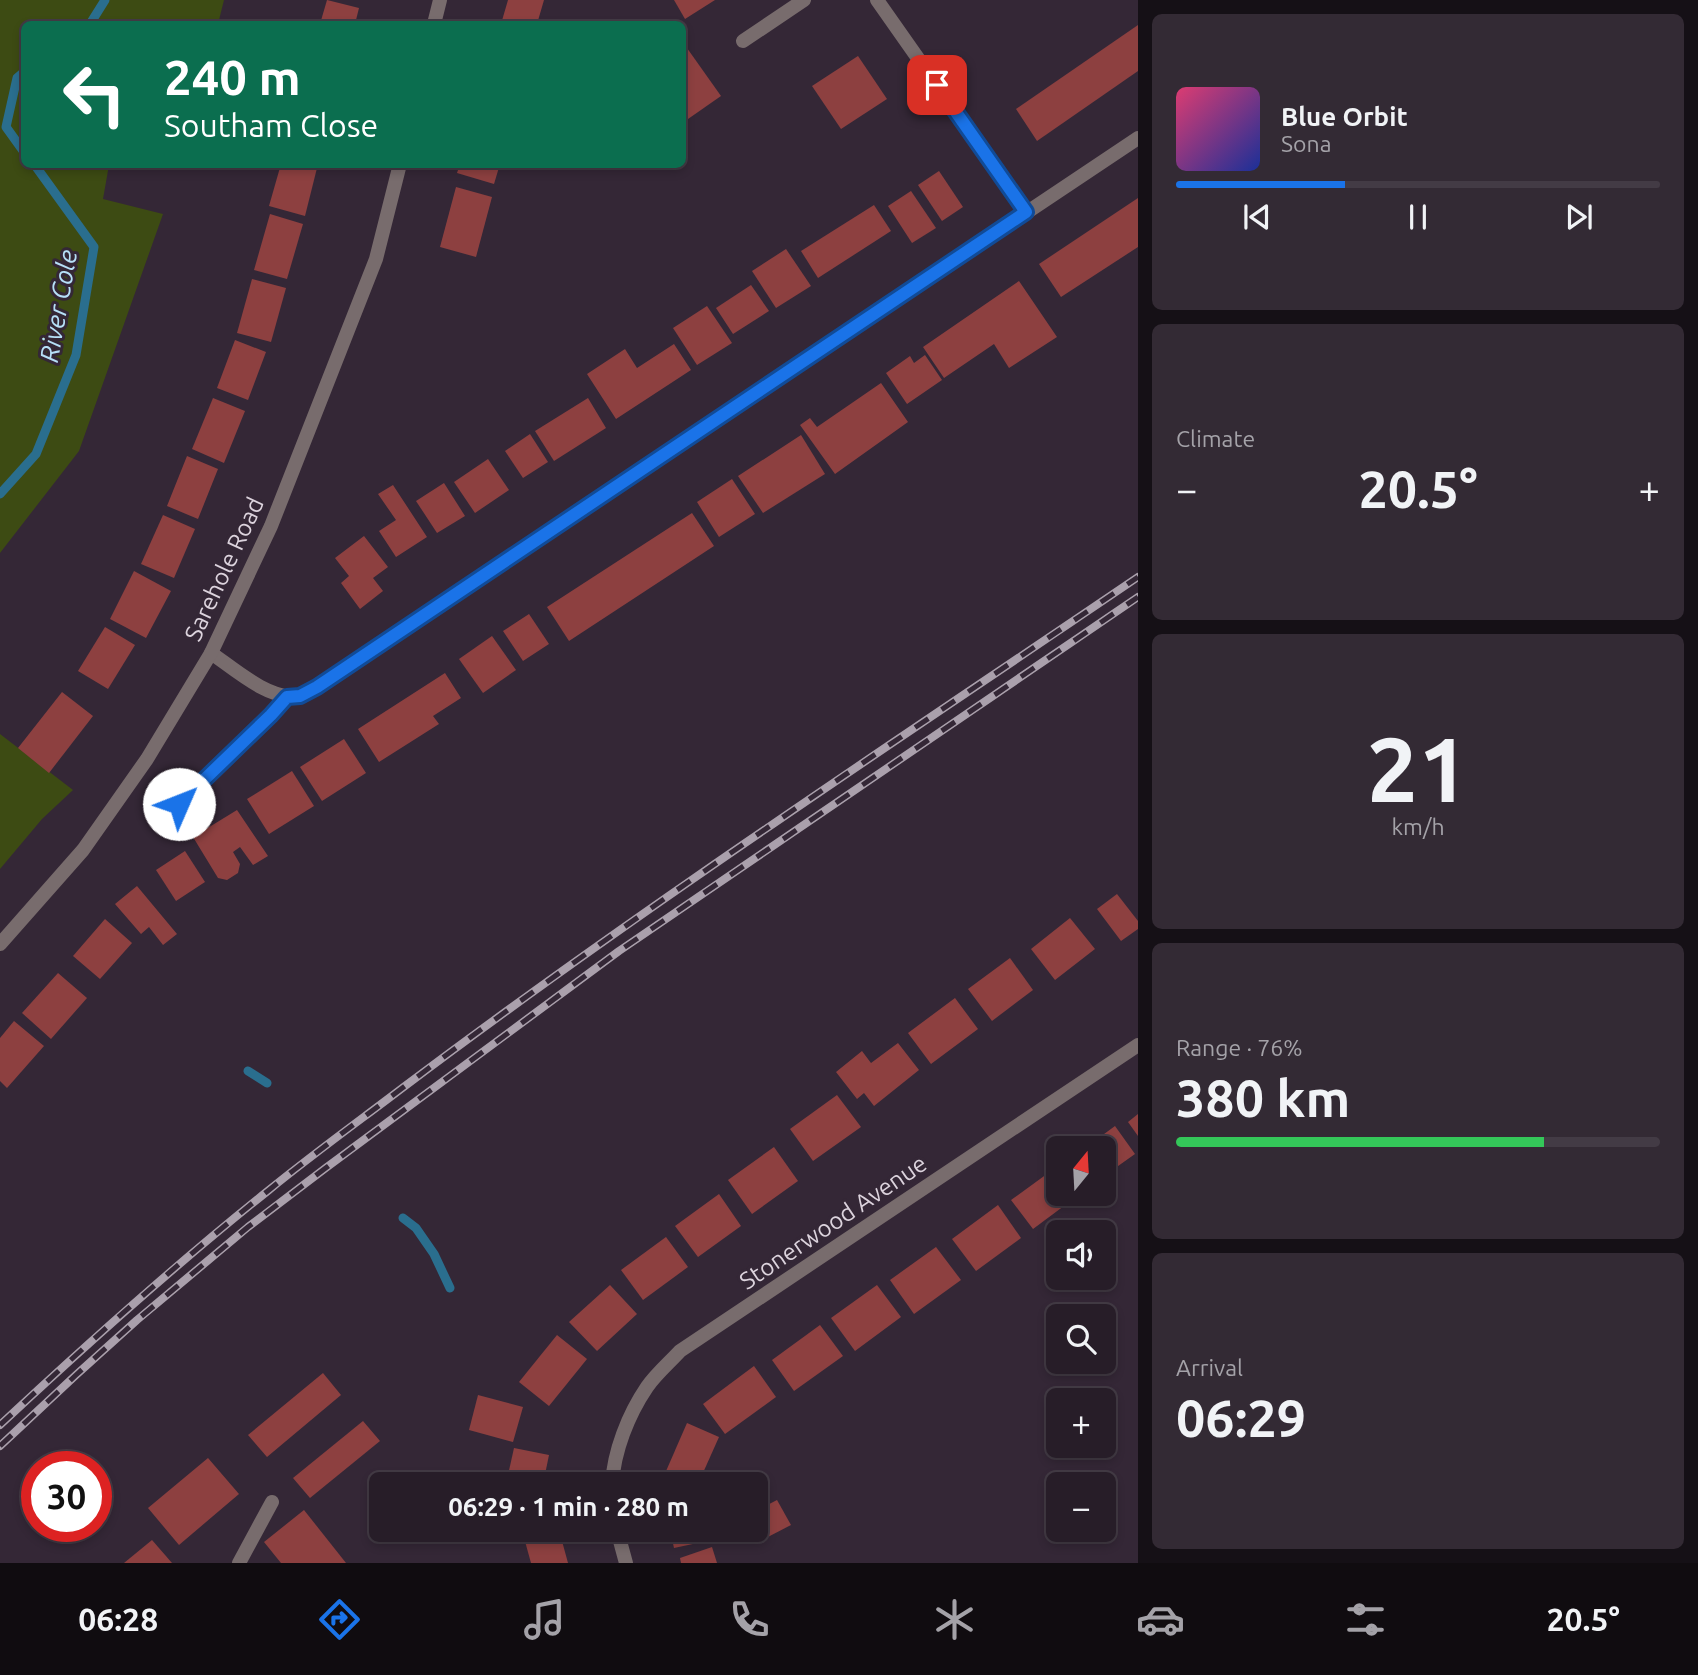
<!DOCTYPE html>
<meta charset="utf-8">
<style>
:root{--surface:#271d28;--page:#332a34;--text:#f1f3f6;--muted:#a4a2a8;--line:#433b45;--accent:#1a73e8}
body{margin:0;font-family:Ubuntu,sans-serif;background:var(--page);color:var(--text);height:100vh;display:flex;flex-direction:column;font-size:26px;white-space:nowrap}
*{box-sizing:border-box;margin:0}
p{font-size:23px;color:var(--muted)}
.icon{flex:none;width:38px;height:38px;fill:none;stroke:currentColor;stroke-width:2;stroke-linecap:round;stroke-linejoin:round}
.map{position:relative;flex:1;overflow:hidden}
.drawer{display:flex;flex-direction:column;gap:14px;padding:14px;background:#151016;width:560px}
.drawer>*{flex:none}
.hud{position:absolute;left:21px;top:21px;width:665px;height:147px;border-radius:10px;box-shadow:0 4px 10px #0003,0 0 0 2px var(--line);background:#0b6e4f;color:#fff;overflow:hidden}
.needle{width:46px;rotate:18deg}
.tools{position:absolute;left:1046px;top:1136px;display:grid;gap:14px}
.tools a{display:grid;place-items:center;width:70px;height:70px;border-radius:10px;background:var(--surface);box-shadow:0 4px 10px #0003,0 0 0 2px var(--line);font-size:35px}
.speed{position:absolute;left:21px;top:1451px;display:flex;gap:14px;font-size:35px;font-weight:700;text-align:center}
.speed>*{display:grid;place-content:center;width:91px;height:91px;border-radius:50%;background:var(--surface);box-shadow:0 4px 10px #0003,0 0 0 2px var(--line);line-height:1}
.speed .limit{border:10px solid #d22;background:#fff;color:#111}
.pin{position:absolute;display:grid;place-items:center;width:60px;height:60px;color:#fff;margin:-30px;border-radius:14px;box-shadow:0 4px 10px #0006}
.me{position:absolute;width:77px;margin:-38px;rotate:46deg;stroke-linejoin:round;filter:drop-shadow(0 0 5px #0008)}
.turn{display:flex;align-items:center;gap:24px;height:147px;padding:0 28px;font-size:32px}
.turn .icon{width:91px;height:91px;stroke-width:2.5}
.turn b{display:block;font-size:49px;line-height:60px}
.big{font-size:52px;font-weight:600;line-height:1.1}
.drawer .card{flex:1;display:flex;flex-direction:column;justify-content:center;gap:10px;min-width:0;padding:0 24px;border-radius:10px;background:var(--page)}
.drawer .dial{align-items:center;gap:0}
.dial b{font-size:91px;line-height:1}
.song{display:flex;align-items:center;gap:21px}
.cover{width:84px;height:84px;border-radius:10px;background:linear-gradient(135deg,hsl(340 70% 55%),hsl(230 70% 35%))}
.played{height:7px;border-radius:4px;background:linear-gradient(90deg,var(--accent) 35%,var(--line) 35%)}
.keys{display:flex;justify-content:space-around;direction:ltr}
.heat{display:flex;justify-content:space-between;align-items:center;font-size:38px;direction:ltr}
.charge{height:10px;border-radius:5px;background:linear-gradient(90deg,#34c759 76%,var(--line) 0)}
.trip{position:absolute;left:369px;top:1472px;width:399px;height:70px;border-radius:10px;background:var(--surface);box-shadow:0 4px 10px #0003,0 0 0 2px var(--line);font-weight:600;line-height:70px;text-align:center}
.tab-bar{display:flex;height:112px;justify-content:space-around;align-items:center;background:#100c10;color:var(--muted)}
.tab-bar .icon{width:49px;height:49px}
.tab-bar .active{color:var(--accent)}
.tab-bar b{font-size:32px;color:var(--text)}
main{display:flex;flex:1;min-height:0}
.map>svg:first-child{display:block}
</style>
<main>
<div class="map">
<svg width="1138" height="1563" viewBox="0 0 1138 1563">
<rect width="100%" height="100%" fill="#342736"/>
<g fill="#3d4b13">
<path d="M0 0H224L218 24H24V164L109 165 103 199 163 214 79 451 0 553Z"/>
<path d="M0 734 73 790 42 819 0 869Z"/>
</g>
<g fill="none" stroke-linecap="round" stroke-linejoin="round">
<g stroke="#2a6e8e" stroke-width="9">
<path d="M90 24 105 0"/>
<path d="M24 72 17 78 6 127 24 152"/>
<path d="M0 494 36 454 76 355 94 247 34 164"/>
<path d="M248 1071 267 1083"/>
<path d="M403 1218 416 1228 434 1254 450 1288"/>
</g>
</g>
<g fill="#8d4040">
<path d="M327 0 359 8 355 24H320Z"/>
<path d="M508 0H544L537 24H501Z"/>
<path d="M674 0H715L685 19Z"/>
<path d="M1138 25V71L1037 141 1016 109Z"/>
<path d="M682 41 721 96 688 119 682 112Z"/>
<path d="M858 56 887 99 841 129 812 86Z"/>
<path d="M281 164H318L305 216 269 206Z"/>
<path d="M460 164H500L494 184 457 173Z"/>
<path d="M939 171 963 207 942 221 918 185Z"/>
<path d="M456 187 492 197 476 257 440 247Z"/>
<path d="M911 191 936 228 912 243 888 206Z"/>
<path d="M1138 198V247L1061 297 1039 264Z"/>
<path d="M874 205 891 231 818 278 801 251Z"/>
<path d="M270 214 303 224 287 279 254 270Z"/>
<path d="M786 249 811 286 776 308 752 271Z"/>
<path d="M252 279 286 288 271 342 237 333Z"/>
<path d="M1019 281 1057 337 1009 368 994 344 944 378 923 347Z"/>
<path d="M751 285 769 311 733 334 716 308Z"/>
<path d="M707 306 732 343 697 365 673 328Z"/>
<path d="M235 340 266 352 248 400 217 388Z"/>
<path d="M674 344 691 370 616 419 587 374 625 349 637 368Z"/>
<path d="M925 355 942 380 907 404 886 373 910 356 914 363Z"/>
<path d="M881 383 908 422 835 474 800 425 810 418 817 427Z"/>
<path d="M213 398 245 411 224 463 192 449Z"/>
<path d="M588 398 606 428 554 461 535 431Z"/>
<path d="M530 434 548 462 523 478 505 451Z"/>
<path d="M801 435 825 474 763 513 738 476Z"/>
<path d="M187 456 218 469 198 519 167 506Z"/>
<path d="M488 459 509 490 475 513 454 482Z"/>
<path d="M732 479 755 514 719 537 697 502Z"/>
<path d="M444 483 465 516 437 533 416 501Z"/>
<path d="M393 485 427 537 396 557 379 531 396 520 378 494Z"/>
<path d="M692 513 714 546 569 641 547 607Z"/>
<path d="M163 515 195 529 174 578 141 564Z"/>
<path d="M364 536 388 567 373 578 383 591 360 609 341 583 349 576 335 558Z"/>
<path d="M134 571 171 591 146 638 110 619Z"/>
<path d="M529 614 549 644 523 661 503 631Z"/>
<path d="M105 627 135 645 108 689 78 671Z"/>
<path d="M492 636 516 670 483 693 459 659Z"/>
<path d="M445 673 461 698 433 716 439 724 379 762 358 729Z"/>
<path d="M62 692 93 716 49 773 18 748Z"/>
<path d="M344 739 366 773 322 801 300 767Z"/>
<path d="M292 771 314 806 269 834 247 799Z"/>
<path d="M237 810 268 856 253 865 240 847 233 852 240 864 238 873 227 880 218 878 193 837Z"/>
<path d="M185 851 205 882 176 901 156 870Z"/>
<path d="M137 886 177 934 163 945 149 927 141 934 115 904Z"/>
<path d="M1117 894 1138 921V929L1121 941 1097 909Z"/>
<path d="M1070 918 1095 949 1055 980 1031 949Z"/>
<path d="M105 919 132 943 100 979 73 956Z"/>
<path d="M1010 958 1033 990 992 1021 968 989Z"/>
<path d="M58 973 87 998 51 1039 22 1013Z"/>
<path d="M955 998 978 1029 931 1064 908 1033Z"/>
<path d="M14 1021 44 1046 7 1088 0 1081V1038Z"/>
<path d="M898 1043 919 1070 874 1106 864 1093 857 1099 836 1072 862 1051 871 1063Z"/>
<path d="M837 1095 861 1127 813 1161 790 1129Z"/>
<path d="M1138 1114V1136L1128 1122Z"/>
<path d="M1115 1126 1135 1154 1104 1176V1148H1085Z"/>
<path d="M774 1147 798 1181 752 1214 728 1180Z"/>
<path d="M1051 1171 1059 1182V1194H1067L1072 1200 1033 1229 1011 1200Z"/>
<path d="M719 1194 741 1226 698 1257 675 1226Z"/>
<path d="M998 1205 1021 1238 976 1271 952 1239Z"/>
<path d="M666 1237 688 1267 643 1300 621 1270Z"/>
<path d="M936 1247 961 1280 914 1314 890 1280Z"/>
<path d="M610 1285 637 1314 597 1351 569 1322Z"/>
<path d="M877 1285 901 1317 855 1351 831 1318Z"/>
<path d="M820 1325 843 1356 794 1391 772 1360Z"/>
<path d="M557 1335 587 1359 549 1406 519 1382Z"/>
<path d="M754 1366 776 1397 725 1434 703 1404Z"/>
<path d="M323 1373 341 1395 267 1457 248 1435Z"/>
<path d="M478 1395 523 1407 513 1442 469 1430Z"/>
<path d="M363 1421 380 1441 310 1498 293 1478Z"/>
<path d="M687 1423 719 1437 698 1484H676L663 1478Z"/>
<path d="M514 1448 549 1455 543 1484H506Z"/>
<path d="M208 1458 239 1494 179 1545 148 1508Z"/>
<path d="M777 1500 791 1525 764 1539 756 1525V1511Z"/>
<path d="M304 1510 346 1563H281L264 1542Z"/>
<path d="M540 1530H559L568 1563H531L523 1534Z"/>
<path d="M670 1530H705L707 1541 674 1548Z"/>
<path d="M152 1540 172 1563H124Z"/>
<path d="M712 1547 717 1563H681L680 1558Z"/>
</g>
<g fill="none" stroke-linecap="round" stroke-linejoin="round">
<path stroke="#786c6d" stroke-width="14" d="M239 1563 272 1502"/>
<g stroke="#786c6d" stroke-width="14">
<path d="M877 0 1026 212"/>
<path d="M434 24 440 0"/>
<path d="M743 41 804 0"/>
<path d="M211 653C233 668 269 700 296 696 304 695 310 690 317 687L1138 138"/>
<path d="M179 804 271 715 287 697"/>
<path d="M0 944 83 850 147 759 211 653 271 526 376 259 400 164"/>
<path d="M612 1484C614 1451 628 1415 647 1387 656 1374 669 1363 680 1351L1138 1045"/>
<path d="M617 1530 626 1563"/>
</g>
<defs>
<g id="rail">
<path d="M0 1425C87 1344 176 1264 269 1190 313 1154 359 1121 405 1086 643 907 892 744 1138 577"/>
<path d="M0 1446 76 1375 137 1320 248 1227 327 1167 619 951 1138 597"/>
</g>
</defs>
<use href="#rail" stroke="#aaa0ac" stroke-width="8"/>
<use href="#rail" stroke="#342736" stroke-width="5" stroke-dasharray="16" stroke-linecap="butt"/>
</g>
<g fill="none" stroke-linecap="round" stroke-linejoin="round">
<defs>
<path id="route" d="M179 804 271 715 287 697 300 696 317 687 1026 212 937 85"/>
</defs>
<use href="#route" stroke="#114b97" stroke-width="18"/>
<use href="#route" stroke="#1a73e8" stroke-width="12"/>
</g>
<g text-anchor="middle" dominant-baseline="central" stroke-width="6" stroke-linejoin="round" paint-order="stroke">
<g font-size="24" fill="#dcd3dd" stroke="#342736">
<text transform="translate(224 569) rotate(-65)">Sarehole Road</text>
<text transform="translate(833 1222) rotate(-34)">Stonerwood Avenue</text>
</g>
<g font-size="26" font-style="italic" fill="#b6e0f7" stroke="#342736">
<text transform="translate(58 306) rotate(-80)">River Cole</text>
</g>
</g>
</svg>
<div class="tools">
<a><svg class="needle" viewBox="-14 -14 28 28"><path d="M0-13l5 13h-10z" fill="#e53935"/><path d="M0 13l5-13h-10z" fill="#a4a2a8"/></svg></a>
<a><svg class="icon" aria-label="sound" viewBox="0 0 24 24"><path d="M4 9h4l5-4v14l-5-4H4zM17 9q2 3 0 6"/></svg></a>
<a><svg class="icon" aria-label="search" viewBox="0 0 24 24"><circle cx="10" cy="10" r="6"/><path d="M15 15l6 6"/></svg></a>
<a>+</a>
<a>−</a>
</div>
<div class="speed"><div class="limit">30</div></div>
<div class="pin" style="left:937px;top:85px;background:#d93025"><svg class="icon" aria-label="arrive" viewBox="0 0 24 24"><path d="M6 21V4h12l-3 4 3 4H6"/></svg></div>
<svg class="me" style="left:179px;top:804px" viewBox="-20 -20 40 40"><circle r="19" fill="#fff"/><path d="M0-13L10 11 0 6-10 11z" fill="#1a73e8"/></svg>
<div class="trip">06:29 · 1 min · 280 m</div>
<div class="hud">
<div class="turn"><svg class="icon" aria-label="left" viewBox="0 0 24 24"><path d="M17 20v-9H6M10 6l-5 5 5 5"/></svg><div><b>240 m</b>Southam Close</div></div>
</div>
</div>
<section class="drawer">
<div class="card">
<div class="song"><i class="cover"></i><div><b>Blue Orbit</b><p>Sona</p></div></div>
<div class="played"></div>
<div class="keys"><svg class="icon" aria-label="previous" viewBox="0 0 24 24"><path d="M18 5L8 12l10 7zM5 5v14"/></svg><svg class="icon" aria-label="pause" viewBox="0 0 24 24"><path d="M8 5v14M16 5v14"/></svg><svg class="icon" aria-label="next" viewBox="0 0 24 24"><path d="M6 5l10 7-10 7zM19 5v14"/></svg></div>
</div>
<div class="card"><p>Climate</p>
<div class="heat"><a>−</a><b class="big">20.5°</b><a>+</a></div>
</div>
<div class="card dial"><b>21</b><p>km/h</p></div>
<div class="card"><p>Range · 76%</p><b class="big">380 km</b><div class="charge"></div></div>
<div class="card"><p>Arrival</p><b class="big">06:29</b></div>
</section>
</main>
<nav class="tab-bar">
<b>06:28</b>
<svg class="icon active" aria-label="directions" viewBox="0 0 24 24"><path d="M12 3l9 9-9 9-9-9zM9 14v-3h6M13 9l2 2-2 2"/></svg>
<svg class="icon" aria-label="music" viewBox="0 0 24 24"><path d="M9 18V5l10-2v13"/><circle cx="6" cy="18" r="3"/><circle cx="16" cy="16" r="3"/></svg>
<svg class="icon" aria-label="phone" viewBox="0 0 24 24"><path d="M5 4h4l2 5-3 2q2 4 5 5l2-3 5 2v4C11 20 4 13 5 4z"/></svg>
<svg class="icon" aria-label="climate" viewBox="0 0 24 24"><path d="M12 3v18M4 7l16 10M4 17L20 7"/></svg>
<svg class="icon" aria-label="car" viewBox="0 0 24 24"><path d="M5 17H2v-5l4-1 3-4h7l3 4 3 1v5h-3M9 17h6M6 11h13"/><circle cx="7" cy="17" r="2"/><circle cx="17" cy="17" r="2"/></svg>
<svg class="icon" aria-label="filters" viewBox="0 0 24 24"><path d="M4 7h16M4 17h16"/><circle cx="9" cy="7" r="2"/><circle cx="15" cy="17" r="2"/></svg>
<b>20.5°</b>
</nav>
